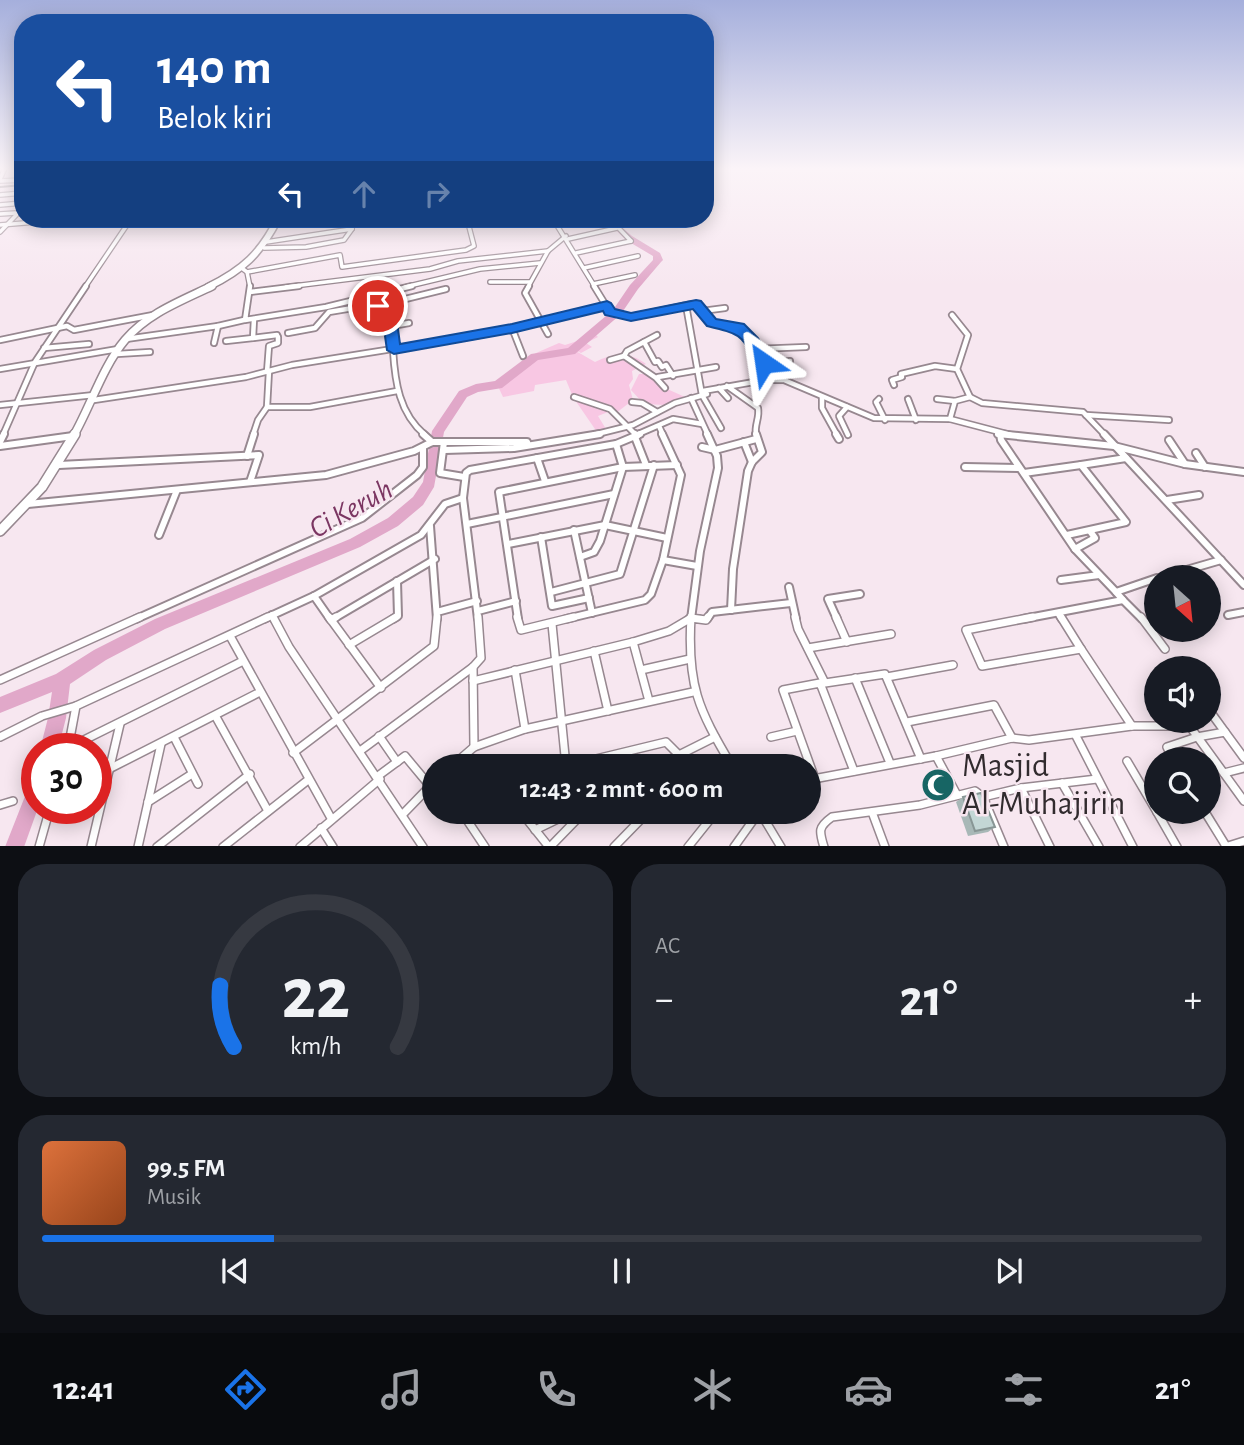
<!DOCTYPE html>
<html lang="id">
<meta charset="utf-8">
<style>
:root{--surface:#171b24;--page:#242831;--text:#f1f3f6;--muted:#9ea1a6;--line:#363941;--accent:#1a73e8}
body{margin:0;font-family:"Alegreya Sans",sans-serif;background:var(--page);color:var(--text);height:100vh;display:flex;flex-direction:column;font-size:26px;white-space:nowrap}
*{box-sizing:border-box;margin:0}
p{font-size:23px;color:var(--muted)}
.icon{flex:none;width:38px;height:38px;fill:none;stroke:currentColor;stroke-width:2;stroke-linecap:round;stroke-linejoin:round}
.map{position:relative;height:846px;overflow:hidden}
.sheet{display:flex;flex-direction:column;gap:18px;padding:18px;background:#0d0f14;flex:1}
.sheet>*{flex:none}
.banner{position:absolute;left:14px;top:14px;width:700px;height:214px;border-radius:28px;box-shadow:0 4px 18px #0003;background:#1a4fa0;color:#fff;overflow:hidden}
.needle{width:46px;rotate:153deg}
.controls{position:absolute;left:1144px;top:565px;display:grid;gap:14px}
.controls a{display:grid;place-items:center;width:77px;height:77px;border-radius:50%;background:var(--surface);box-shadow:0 4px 18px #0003;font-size:35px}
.speed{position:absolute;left:21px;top:733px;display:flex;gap:14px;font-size:35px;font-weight:700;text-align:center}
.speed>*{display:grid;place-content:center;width:91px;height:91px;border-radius:50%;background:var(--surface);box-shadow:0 4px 18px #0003;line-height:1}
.speed .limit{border:10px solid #d22;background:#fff;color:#111}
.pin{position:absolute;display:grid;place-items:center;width:60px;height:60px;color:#fff;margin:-30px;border:4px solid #fff;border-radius:50%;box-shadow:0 2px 7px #0007}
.me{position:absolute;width:77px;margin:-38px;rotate:328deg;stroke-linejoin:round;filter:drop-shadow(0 0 5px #0008)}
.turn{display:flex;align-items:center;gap:24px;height:147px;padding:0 28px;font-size:32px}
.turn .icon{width:91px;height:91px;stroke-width:2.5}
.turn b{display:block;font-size:49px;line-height:60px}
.lanes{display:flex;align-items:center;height:66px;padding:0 28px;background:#0003;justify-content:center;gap:35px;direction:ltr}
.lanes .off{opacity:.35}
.big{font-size:52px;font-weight:600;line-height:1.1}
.sheet .card{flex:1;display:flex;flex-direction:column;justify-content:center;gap:10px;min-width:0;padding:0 24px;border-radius:28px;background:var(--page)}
.sheet .dial{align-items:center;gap:0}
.dial svg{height:182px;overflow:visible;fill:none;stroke:var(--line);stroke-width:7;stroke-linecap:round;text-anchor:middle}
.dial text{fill:var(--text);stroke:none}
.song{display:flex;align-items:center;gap:21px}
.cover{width:84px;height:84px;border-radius:10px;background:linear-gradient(135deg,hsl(20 70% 55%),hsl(20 70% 35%))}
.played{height:7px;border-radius:4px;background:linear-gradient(90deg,var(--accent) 20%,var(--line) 20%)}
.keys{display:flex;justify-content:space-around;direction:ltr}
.heat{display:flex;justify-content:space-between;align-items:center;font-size:38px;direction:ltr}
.sheet .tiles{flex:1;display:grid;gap:18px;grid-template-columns:1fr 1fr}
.card:last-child{grid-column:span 2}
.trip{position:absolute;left:422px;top:754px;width:399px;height:70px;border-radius:35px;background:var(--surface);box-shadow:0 4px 18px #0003;font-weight:600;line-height:70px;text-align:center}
.menu{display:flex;height:112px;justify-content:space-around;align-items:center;background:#090b0e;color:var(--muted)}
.menu .icon{width:49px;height:49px}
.menu .current{color:var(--accent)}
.menu b{font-size:32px;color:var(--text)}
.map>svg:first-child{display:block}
</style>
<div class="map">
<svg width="1244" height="847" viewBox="0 0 1244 847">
<rect width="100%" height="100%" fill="#f7e7f0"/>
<g fill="#f8c7e3">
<path d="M596 335 598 337 586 343 592 347 581 353 569 347 595 362C613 353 630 352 646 364L632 371 633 379 629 385 633 400 616 413 603 409 608 412 598 416 606 429 597 432 575 400 603 408 573 397 566 380 535 385 534 391 503 397 496 382 526 363 536 353 559 343 565 345Z"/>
<path d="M639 374H644L665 388 685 397 665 405 644 404 631 390Z"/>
</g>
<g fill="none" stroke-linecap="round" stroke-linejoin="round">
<g fill="#e1a8c9" fill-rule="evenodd">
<path d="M619 225 632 236 660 253 663 260 661 262 638 289 621 314 575 354 538 360 502 388 478 392 467 397 444 432 434 487 423 505 398 526 360 547 165 629 106 660 70 684 66 718 58 749H40L48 718 52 692 0 713V697L56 674 94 650 155 619 350 539 388 518 413 497 423 482 432 431 459 391 476 384 495 381 531 354 568 348 613 310 630 285 653 260V256L626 240 614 228Z"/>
<path d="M37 778 38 808 24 847H5L31 781Z"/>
</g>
<defs>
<g id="street-far3">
<path d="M0 179 5 168"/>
<path d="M0 181 23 180"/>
<path d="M0 195 23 193"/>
<path d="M0 205 23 203"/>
<path d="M0 214 16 213"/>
<path d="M418 219 419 225"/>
<path d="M553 219 595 287"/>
<path d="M610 219 631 241"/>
<path d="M556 222 573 219"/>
<path d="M0 225 73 219"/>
<path d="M0 232 23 208"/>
<path d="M568 239 617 228"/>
<path d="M266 242 352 229"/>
<path d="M264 248 306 247 344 240 352 229 353 219"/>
<path d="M576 253 631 241"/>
<path d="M584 268 638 256"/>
<path d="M243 269 247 272 250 287"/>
<path d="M247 272 340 255 342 267 466 250 474 246 467 219"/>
<path d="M490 282H530"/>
<path d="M593 284 635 275"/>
<path d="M85 287 131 219"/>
<path d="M286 287 430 269 458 261 548 251"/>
<path d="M372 287 373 277"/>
<path d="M405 287 480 269 540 263"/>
<path d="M528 287 548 251 566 236"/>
</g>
<g id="street-far2">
<path d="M250 286 245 320 326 307 412 286"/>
<path d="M372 286C371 302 385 304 390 317 393 327 393 339 393 350 395 382 399 413 425 435"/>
<path d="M529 286 525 293 548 334"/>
<path d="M594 286 610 312 631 317 692 304 699 305 711 322 739 327 753 341 767 367 784 380 874 418 950 419 1011 435"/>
<path d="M250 292 299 286"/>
<path d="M381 305 446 289"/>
<path d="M683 306 687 311 702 395 721 428"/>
<path d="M702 311 725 308"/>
<path d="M952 315 968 335 957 369 970 397 982 403 1083 412 1105 435"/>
<path d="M218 326 244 320"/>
<path d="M392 326 409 323"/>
<path d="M512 328 523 356"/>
<path d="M288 333 315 328 329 312 377 304"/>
<path d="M657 335 627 351 624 356 656 378 665 388"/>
<path d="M253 338 277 335"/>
<path d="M126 339 218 326 214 343"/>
<path d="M0 340 67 326 74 330 153 315"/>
<path d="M226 341 253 338 254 319"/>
<path d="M644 342 655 362 658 361 662 367 666 365 673 376"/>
<path d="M44 348 89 344"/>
<path d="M758 349 806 347"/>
<path d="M117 354 150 352"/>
<path d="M610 360 624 356"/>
<path d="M764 363 790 361"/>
<path d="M0 369 118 349"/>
<path d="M269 371 267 407H310L397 391"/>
<path d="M267 372 269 346 278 343V337"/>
<path d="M658 377 716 367"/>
<path d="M894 385 892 380 902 377 901 374 935 366 957 369"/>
<path d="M727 386 758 408C760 418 754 425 756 435"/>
<path d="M719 388 728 398"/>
<path d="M703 391 765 380H783"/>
<path d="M574 397 610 409 636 435"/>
<path d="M822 397V408L837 435"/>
<path d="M691 398 708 435"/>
<path d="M879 399 876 402 885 420"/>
<path d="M908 399 916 420"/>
<path d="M937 399 955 401"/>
<path d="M94 400 246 377 292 365 480 335 607 306"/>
<path d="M632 402 642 403 657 412"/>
<path d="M0 405 94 395"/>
<path d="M847 407 839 416 848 435"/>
<path d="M1086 415 1169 420"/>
<path d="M950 419 955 401 970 397"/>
<path d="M659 426 663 435"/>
<path d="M3 435 35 362 86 286"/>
<path d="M253 435 258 420 267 407"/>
<path d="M593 435 633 425 675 403 707 394"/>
<path d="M636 435 673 419 702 424"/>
</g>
<g id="street-far1">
<path d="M423 434 432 442"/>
<path d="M635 434 637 436"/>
<path d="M662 434 681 475 663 560"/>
<path d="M836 434 839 439"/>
<path d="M998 434 1114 446 1185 464 1244 472"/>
<path d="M1000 434 1001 440 1075 549 1116 592"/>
<path d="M1104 434 1244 585"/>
<path d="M635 437 646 465"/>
<path d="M1169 440 1185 464"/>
<path d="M0 442 4 434"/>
<path d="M444 442H527L528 445"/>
<path d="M744 442 752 462"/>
<path d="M0 446 73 436"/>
<path d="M702 447 715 450 756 439"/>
<path d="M445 450 514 448 600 434"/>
<path d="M1196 453 1205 467"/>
<path d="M247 456 254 434"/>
<path d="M537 458 545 481"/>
<path d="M59 465 259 455 250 482"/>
<path d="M1081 465 1126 458"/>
<path d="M965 467 1019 468"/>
<path d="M1024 473 1081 465 1126 522 1067 535"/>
<path d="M1167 500 1199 495"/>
<path d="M28 504 326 475 414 451 432 442H444L440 473 464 477"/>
<path d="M467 524 614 494"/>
<path d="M430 526 437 619"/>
<path d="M574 530 592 613"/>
<path d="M159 535 177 490"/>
<path d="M541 537 552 606 589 598"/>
<path d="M508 544 605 525 667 538"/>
<path d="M1075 549 1095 538 1090 531"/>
<path d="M580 557 594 552 600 541 623 467 616 444"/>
<path d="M1159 578 1221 560"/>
<path d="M1061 580 1099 575"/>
<path d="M789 587 796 619"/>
<path d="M551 592 620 574 654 465"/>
<path d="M314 596 330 619"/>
<path d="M1123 600 1142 619"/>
<path d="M731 610 733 569 748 471 752 462 762 452 756 434"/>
<path d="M478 611 516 601"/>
<path d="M437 612 477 601"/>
<path d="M1058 613 1062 619"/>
<path d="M272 615 274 619"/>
<path d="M1228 615 1244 612"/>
<path d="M136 619 362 518 417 475 423 467V448"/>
<path d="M264 619 314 596 421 535 445 504 463 498"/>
<path d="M333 619 435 559"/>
<path d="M393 619 398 616 397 581"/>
<path d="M478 619 463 498 466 473 470 470 616 444 640 434"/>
<path d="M518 619 499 492 623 467 677 465"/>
<path d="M566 619 645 600 651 594 663 560 697 566"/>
<path d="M689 619H699"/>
<path d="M691 619 700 551 718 468 717 456 707 434"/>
<path d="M707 619 712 612 791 603"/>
<path d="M837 619 828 599 860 594"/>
<path d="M1023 619 1123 600 1116 592 1157 578"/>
</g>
<g id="street">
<path d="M273 617 289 647 423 847"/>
<path d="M329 617 381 688"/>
<path d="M517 617 521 630 574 617"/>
<path d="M691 617C687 685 698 709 732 766"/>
<path d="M795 617 798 629 825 683 885 674 921 759"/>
<path d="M836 617 847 642"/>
<path d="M1033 617 966 630 982 666 1081 649 1061 617"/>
<path d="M1141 617 1165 649"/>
<path d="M331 620 336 617"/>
<path d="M552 624 566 766"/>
<path d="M230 636 331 818"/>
<path d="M633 642 649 701"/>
<path d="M349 645 396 617"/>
<path d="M808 648 891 634"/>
<path d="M1081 649 1132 726"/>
<path d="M594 651 608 711"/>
<path d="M473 667 474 747"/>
<path d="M515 670 525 729"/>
<path d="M641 670 690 659"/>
<path d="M887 677 953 665"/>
<path d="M855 678 890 763"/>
<path d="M0 680 140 617"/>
<path d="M473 681 633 642 669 631 691 618 706 620 708 617"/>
<path d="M1209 710 1225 732"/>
<path d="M216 717 268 811"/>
<path d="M1186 721 1244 801"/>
<path d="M907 722 994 705 1012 738"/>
<path d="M379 736 397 762"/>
<path d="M1076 736 1133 847"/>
<path d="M0 737 42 716 76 706"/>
<path d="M174 737 198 784"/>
<path d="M771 737 797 731"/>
<path d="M68 748 243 661"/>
<path d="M68 749 76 706 268 617"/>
<path d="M360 751 473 667 481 658 478 617"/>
<path d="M293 753 434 646 437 617"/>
<path d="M936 756 957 795"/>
<path d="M1173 760 1167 747 1197 737 1225 732 1244 758"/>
<path d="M1127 761 1157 812"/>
<path d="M452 766 474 747 525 729 693 692"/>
<path d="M567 766 666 742 679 755 656 766"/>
<path d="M684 766 679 755 715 737"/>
<path d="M109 769 260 692"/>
<path d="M1224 773 1244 768"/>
<path d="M378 776 405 756 430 786"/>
<path d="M815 779 783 690 820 683 854 771"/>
<path d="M808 780 936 756 1012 738 1029 740 1132 726H1189"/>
<path d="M1062 783 1099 847"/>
<path d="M1021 788 1050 847"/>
<path d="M983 797 1004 847"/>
<path d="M148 802 192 774"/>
<path d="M0 805 13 801"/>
<path d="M471 812 467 815V820L485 847"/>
<path d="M521 812 549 847"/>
<path d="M760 812 781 847"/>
<path d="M872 812 885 847"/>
<path d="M1157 812 1177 847"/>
<path d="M1205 812 1226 846"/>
<path d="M403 814 434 782"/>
<path d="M321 828 333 847"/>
<path d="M535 830 566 815 583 814"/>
<path d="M39 847 50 808"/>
<path d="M91 847 120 724"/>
<path d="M138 847 161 744"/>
<path d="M157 847 250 774"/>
<path d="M223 847 308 780"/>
<path d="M300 847 380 779"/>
<path d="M550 847 582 814"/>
<path d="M614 847 648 812"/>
<path d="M688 847 716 812"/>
<path d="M734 847 759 812"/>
<path d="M824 847C819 831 818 827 832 817L920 805 975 791 983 797 1021 788 1097 779"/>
<path d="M1225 847 1244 841"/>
</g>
<path id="secondary-far2" d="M208 287C243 270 260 254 278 219"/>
<path id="secondary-far1" d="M74 435C91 405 103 366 125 340 148 313 181 301 212 286"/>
<path id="secondary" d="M0 531 42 487 75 434"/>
</defs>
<use href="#street-far3" stroke="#978890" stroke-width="6"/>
<use href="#street-far2" stroke="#978890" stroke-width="8"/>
<use href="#street-far1" stroke="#978890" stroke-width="10"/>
<use href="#street" stroke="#978890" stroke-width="10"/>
<use href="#secondary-far2" stroke="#978890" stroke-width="9"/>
<use href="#secondary-far1" stroke="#978890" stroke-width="10"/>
<use href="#secondary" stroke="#978890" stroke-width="12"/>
<use href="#street-far3" stroke="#fff" stroke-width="3.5"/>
<use href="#street-far2" stroke="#fff" stroke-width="4.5"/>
<use href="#street-far1" stroke="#fff" stroke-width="6"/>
<use href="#street" stroke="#fff" stroke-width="7"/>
<use href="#secondary-far2" stroke="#fff" stroke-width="6"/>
<use href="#secondary-far1" stroke="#fff" stroke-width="7"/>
<use href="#secondary" stroke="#fff" stroke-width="9"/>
<path stroke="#7c7277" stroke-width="2" d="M0 187 23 185"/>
</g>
<g fill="#a8b8b7">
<path d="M934 774 950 788 945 792 937 793 930 778Z"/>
<path d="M963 797 995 827 988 832 968 836 956 802Z"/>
</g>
<g fill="#c3d6d5" stroke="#889695" stroke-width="2">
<path d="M943 772 950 788 941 790 934 774Z"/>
<path d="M981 793 995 827 975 831 963 797Z"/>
</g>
<linearGradient id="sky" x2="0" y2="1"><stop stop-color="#a5afdc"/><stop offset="0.59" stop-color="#fbf4f8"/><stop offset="1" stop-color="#fbf4f8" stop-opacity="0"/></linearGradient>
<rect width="1244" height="286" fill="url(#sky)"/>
<path fill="#1a73e8" stroke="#114b97" stroke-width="2" d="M696 300 701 301 716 319 744 324 758 338 771 363 769 367H759C740 334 744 335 707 326L693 309 631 321 605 315 603 311 512 333 394 354 387 350 382 315 371 306 378 301 386 302 396 314 400 344 512 324 607 301 611 303 615 309 631 313Z"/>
<defs>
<symbol id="mosque-disc" viewBox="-11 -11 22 22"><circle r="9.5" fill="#176564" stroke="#f7e7f0"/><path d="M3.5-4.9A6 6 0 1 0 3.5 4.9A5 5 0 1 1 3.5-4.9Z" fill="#fff"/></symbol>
</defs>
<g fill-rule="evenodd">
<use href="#mosque-disc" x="919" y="766" width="38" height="38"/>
</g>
<g text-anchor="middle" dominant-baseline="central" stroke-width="5" stroke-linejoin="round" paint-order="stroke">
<g font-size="30" font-style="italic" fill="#7b3662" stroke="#f7e7f0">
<text transform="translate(351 509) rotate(-29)">Ci Keruh</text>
</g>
<g font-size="33" fill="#312b2e" stroke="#f7e7f0" text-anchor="start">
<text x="962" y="766">Masjid<tspan x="962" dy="38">Al-Muhajirin</tspan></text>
</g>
</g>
</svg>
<div class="controls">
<a><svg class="needle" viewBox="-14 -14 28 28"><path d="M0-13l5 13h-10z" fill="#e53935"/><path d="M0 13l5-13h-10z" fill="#9ea1a6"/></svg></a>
<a><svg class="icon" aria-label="sound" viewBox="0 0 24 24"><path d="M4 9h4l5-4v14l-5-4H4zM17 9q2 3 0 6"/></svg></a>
<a><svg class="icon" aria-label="search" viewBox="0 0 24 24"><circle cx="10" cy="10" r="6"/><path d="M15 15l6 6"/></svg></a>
</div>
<div class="speed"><div class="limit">30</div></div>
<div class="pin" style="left:378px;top:306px;background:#d93025"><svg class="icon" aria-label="arrive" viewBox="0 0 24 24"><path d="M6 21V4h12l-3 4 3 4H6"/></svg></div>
<svg class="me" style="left:764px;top:363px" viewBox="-20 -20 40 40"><path d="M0-17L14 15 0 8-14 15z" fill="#1a73e8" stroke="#fff" stroke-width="4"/></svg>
<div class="trip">12:43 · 2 mnt · 600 m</div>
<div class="banner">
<div class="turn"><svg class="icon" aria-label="left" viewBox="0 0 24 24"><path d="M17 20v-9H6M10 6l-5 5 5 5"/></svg><div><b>140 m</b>Belok kiri</div></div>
<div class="lanes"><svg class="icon" aria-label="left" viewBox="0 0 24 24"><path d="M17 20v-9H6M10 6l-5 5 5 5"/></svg><svg class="icon off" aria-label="ahead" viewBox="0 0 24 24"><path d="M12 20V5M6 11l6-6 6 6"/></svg><svg class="icon off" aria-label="right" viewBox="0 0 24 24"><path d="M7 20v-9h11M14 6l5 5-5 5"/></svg></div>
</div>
</div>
<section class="sheet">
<div class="tiles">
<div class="card dial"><svg viewBox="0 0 100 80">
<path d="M14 69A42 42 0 1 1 86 69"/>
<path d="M14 69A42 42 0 0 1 8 42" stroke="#1a73e8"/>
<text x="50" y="56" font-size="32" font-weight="700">22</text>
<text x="50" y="72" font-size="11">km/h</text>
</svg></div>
<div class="card"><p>AC</p>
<div class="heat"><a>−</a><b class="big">21°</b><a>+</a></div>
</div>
<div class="card">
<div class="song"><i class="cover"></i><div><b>99.5 FM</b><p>Musik</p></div></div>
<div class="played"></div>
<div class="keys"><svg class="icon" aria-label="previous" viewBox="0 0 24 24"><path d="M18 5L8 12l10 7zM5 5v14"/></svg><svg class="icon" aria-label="pause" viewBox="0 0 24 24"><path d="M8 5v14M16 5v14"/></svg><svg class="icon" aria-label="next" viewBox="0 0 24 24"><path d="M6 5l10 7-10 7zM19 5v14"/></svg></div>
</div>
</div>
</section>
<nav class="menu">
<b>12:41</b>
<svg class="icon current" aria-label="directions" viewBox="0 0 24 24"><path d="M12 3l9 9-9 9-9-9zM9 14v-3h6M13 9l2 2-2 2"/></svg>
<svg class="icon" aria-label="music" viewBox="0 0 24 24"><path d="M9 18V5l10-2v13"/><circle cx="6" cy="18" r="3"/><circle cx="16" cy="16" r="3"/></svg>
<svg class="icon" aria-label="phone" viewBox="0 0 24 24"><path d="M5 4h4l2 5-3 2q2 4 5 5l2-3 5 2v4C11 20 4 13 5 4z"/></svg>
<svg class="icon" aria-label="climate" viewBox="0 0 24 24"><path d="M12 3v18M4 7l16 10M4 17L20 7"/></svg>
<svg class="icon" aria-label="car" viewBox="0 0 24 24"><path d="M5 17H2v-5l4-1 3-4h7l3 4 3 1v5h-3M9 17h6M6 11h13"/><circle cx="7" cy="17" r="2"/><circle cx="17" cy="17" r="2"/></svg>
<svg class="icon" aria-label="filters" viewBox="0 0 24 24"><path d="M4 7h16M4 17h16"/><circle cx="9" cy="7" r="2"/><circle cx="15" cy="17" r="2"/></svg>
<b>21°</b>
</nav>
